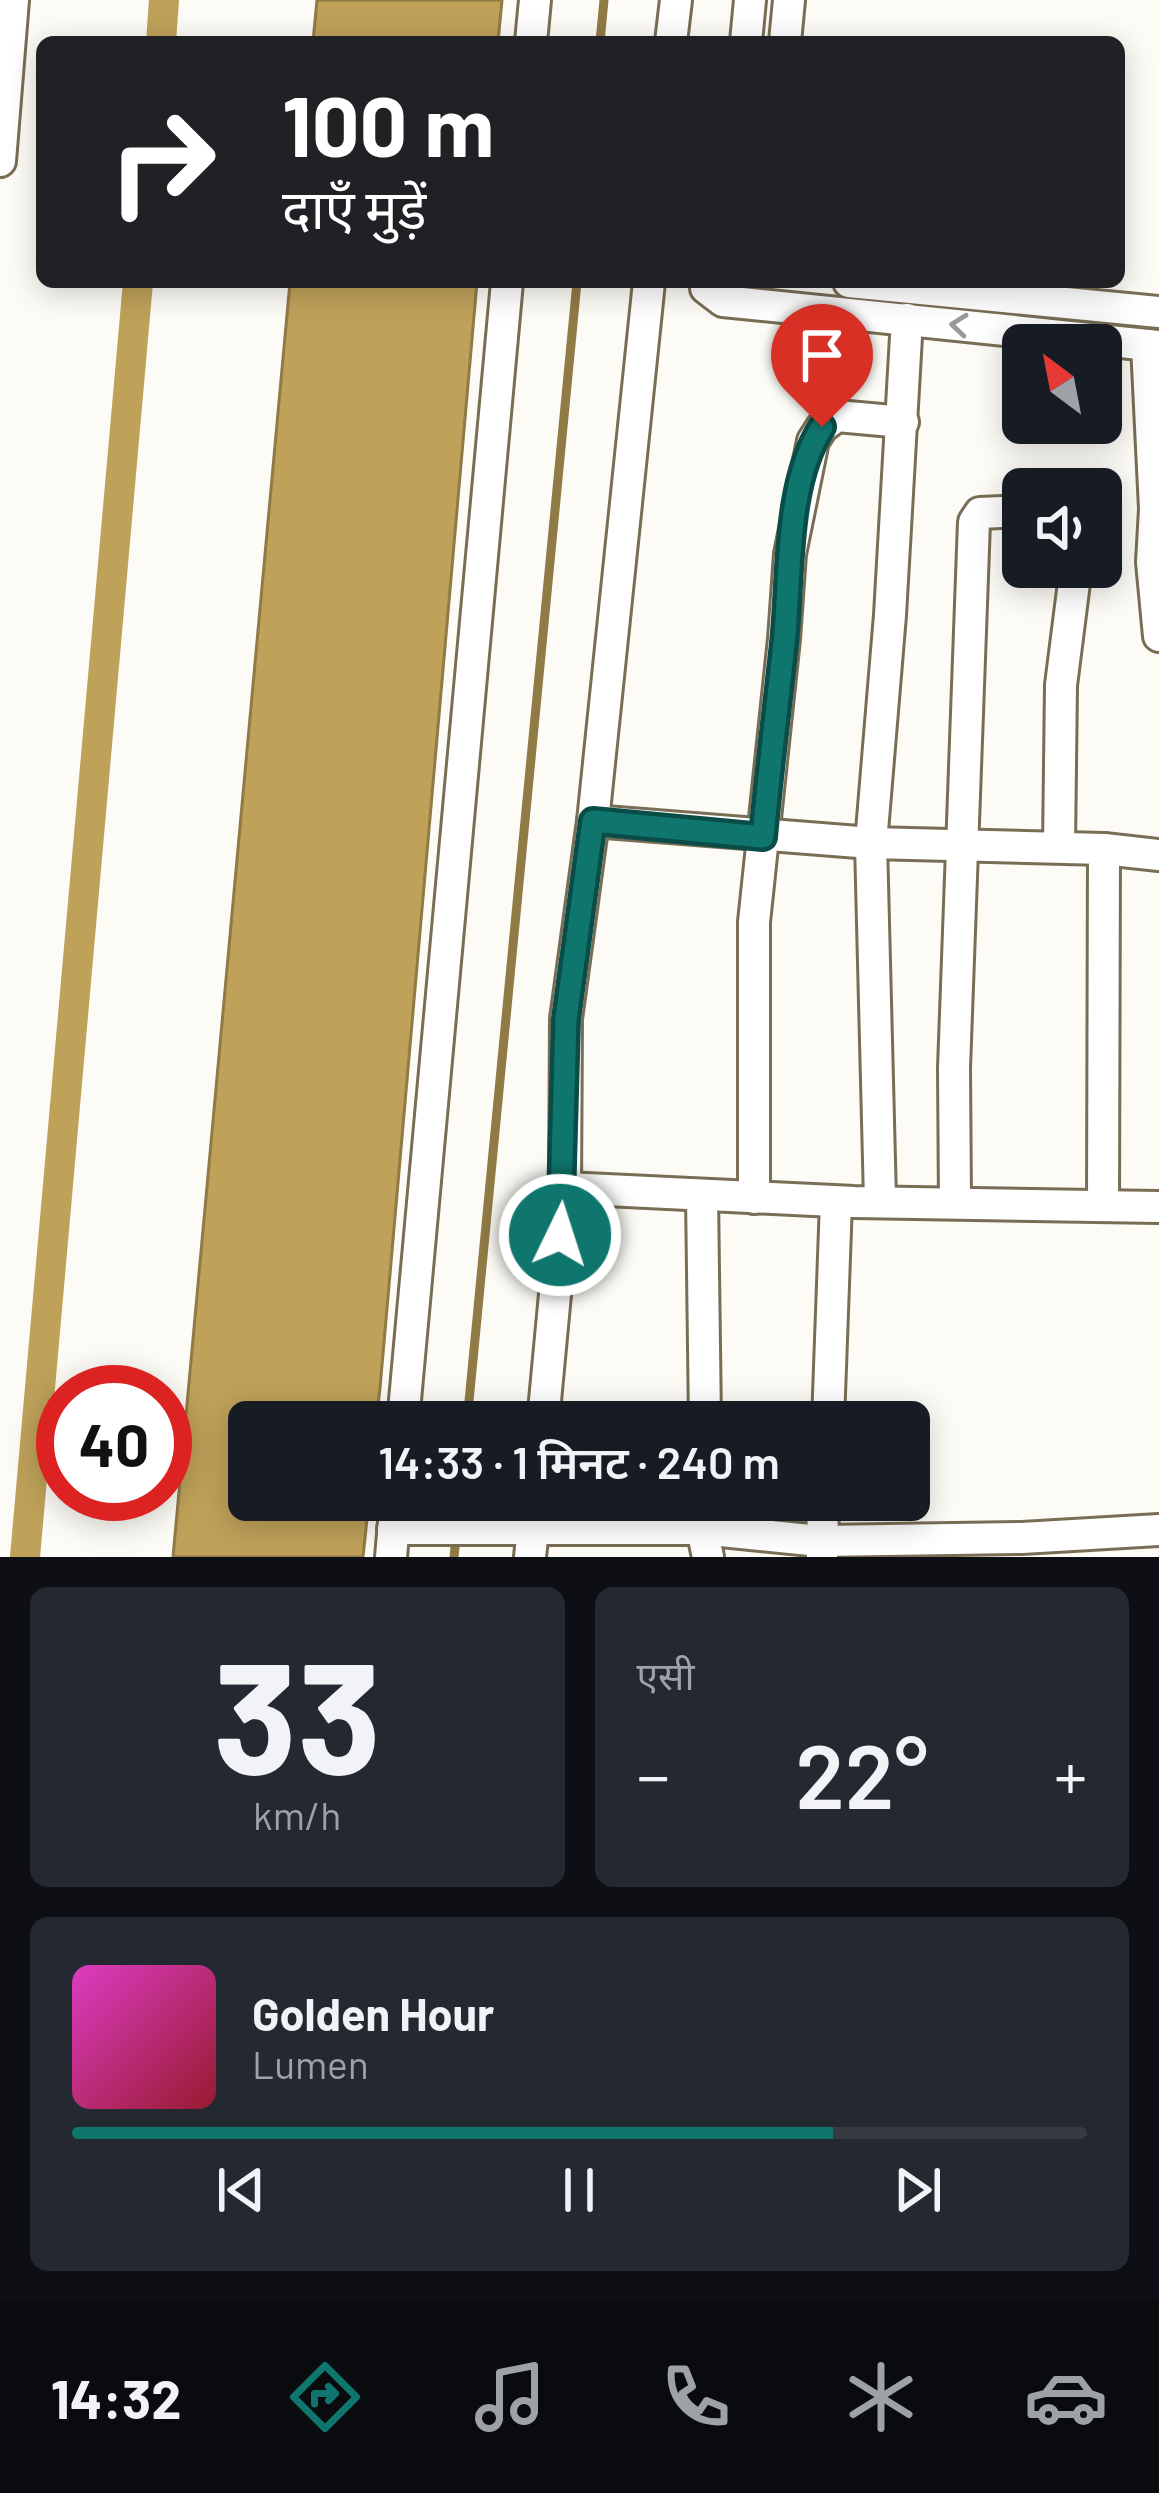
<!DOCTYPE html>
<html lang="hi">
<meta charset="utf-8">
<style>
:root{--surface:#171b24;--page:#242831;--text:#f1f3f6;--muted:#9ea1a6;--line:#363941;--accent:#0f766e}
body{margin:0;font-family:Barlow,"Noto Sans Devanagari",sans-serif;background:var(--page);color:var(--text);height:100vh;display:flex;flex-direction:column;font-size:45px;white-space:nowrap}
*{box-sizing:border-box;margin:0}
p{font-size:39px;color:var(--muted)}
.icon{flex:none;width:66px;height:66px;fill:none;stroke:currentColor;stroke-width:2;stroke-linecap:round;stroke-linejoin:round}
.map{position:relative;height:1557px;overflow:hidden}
.panel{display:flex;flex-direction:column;gap:30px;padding:30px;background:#0d0f14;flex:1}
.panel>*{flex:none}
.top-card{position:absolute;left:36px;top:36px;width:1089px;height:252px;border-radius:18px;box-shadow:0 6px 30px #0003;background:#202124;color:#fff;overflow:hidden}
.needle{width:78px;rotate:328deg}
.buttons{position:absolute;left:1002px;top:324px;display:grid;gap:24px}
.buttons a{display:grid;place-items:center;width:120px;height:120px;border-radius:18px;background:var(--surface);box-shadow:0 6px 30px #0003;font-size:60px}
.speed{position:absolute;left:36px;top:1365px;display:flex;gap:24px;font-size:60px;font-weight:700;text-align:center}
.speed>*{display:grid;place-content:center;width:156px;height:156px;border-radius:50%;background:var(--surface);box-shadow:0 6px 30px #0003;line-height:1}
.speed .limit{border:18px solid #d22;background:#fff;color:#111}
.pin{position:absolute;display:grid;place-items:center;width:102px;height:102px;color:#fff;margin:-123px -51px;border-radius:50% 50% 50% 0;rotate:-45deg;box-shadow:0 0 12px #0007}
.pin .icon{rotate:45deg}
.me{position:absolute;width:132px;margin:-66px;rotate:4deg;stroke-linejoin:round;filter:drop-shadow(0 0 9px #0008)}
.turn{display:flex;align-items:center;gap:42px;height:252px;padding:0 48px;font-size:54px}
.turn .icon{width:156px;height:156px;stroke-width:2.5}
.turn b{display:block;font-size:84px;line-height:102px}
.big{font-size:90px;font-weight:600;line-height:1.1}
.panel .card{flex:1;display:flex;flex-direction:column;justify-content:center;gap:18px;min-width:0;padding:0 42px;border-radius:18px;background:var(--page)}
.panel .dial{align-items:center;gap:0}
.dial b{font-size:156px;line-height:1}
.song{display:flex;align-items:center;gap:36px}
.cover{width:144px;height:144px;border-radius:18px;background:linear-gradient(135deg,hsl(310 70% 55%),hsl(350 70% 35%))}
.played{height:12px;border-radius:6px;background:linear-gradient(90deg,var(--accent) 75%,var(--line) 75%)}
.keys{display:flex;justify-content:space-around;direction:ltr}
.heat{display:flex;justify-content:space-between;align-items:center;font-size:66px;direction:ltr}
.panel .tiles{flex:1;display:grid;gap:30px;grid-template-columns:1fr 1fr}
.card:last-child{grid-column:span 2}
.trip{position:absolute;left:228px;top:1401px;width:702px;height:120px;border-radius:18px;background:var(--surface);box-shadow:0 6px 30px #0003;font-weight:600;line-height:120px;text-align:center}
.menu{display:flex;height:192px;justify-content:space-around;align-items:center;background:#090b0e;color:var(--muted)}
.menu .icon{width:84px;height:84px}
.menu .on{color:var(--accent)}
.menu b{font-size:54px;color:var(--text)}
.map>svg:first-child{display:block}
</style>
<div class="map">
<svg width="1159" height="1557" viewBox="0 0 1159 1557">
<rect width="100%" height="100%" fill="#fdfbf5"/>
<g fill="#bfa159" stroke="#907a45" stroke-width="3">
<path d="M317 0H502L498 42H313Z"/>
<path d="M290 282H477L380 1388 376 1422H249V1500H369L363 1557H173Z"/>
</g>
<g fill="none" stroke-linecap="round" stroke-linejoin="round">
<g stroke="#907a45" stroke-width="9">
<path d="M600 42 604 0"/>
<path d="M467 1422 577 282"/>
<path d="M454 1557 460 1500"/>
</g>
<g stroke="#bfa159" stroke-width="30">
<path d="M161 42 164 0"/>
<path d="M25 1557 138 282"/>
</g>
<defs>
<g id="minor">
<path d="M531 42 535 0"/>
<path d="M671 42 676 0"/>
<path d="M746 42 750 0"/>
<path d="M785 42 789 0"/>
<path d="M0 161 13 0"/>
<path d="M712 282 706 288 723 301 1159 346"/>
<path d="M849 282 1159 312"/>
<path d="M1147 345 1155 509 1152 562 1159 636"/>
<path d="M593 821 871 843 1104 849 1159 855"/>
<path d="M1059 847 1061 685 1076 567"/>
<path d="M565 1188 854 1202 1159 1207"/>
<path d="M702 1195 705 1422"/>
<path d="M754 1198V922L784 639 790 554 813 441 822 427 837 416 903 422"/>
<path d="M880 1200 871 843 890 615 907 319"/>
<path d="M955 1203 954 1068 974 522 980 513 1023 511"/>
<path d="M1103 1205 1104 849"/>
<path d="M403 1422 507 282"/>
<path d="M543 1422 565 1188 566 1019 593 821 649 282"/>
<path d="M828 1422 836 1202"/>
<path d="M703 1500 702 1529 708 1557"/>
<path d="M393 1529H702L820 1541 1022 1538 1159 1530"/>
<path d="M391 1557 396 1500"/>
<path d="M530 1557 536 1500"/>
<path d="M822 1557 823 1500"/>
</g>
</defs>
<use href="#minor" stroke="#796e55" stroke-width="36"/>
<use href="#minor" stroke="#fff" stroke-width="30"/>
</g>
<defs><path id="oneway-chevron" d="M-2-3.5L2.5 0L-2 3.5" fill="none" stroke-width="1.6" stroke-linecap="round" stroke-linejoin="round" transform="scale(3)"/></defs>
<use stroke="#9c9a96" href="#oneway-chevron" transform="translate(959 325) rotate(-174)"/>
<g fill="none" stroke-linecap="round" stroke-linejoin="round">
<defs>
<path id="route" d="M560 1235 566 1019 593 821 763 837C769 772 777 708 784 644 791 577 785 485 822 427"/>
</defs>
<use href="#route" stroke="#0a4d48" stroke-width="30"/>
<use href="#route" stroke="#0f766e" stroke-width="21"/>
</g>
</svg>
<div class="buttons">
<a><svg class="needle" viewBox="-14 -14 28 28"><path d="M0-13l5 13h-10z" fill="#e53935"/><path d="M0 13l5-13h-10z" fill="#9ea1a6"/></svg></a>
<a><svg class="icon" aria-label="sound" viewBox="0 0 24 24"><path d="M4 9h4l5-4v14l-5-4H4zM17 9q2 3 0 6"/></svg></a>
</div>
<div class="speed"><div class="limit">40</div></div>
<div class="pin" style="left:822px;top:427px;background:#d93025"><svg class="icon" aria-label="arrive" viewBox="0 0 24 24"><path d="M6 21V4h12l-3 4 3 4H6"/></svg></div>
<svg class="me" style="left:560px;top:1235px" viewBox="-20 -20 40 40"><circle r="17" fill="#0f766e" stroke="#fff" stroke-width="3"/><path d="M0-11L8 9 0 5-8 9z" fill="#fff"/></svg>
<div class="trip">14:33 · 1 मिनट · 240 m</div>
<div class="top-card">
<div class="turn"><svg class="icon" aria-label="right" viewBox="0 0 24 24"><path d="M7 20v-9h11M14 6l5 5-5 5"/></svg><div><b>100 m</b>दाएँ मुड़ें</div></div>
</div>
</div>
<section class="panel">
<div class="tiles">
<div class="card dial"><b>33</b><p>km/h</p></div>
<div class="card"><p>एसी</p>
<div class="heat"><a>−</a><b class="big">22°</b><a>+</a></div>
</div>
<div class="card">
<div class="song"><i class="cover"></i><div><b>Golden Hour</b><p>Lumen</p></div></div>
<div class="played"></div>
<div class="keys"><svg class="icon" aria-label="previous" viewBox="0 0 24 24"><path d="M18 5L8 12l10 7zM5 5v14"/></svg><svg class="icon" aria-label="pause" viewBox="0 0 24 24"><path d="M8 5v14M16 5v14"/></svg><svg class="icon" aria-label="next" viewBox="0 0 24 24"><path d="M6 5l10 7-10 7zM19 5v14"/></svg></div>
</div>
</div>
</section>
<nav class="menu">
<b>14:32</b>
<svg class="icon on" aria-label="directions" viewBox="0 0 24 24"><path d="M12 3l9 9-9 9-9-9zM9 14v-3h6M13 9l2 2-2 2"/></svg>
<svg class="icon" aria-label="music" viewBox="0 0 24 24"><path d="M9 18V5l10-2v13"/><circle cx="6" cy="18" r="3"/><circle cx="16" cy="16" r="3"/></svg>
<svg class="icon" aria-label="phone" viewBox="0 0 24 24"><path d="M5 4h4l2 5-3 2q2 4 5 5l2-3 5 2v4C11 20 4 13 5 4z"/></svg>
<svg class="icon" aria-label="climate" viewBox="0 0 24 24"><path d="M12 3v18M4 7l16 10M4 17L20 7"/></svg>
<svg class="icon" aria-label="car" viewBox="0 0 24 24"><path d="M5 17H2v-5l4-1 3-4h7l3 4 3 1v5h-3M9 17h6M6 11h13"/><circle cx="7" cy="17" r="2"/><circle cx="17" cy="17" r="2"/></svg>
</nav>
